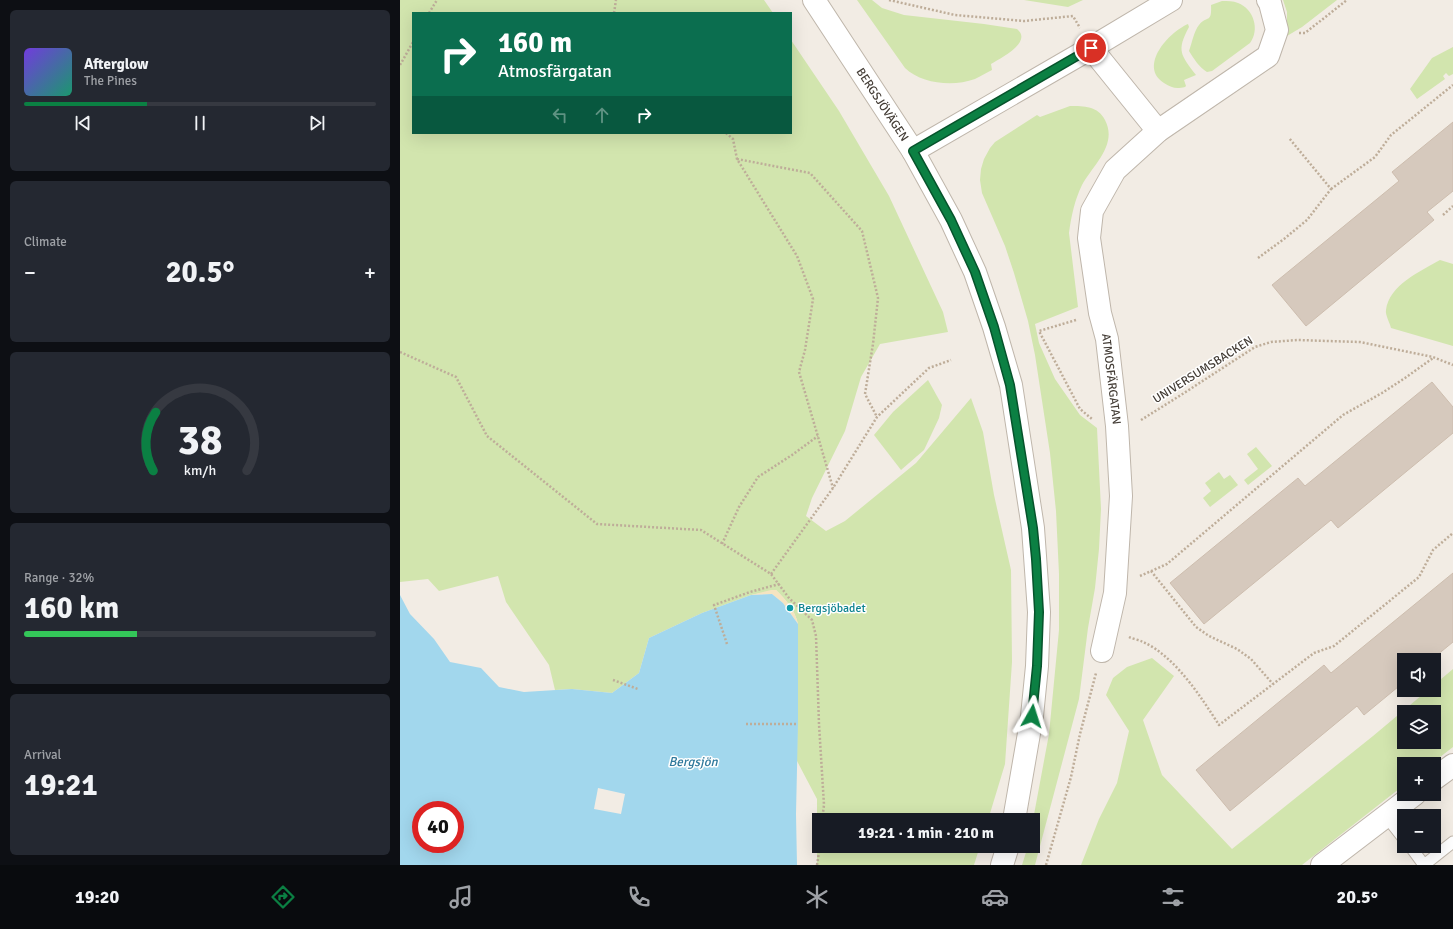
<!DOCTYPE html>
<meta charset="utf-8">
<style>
:root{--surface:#171b24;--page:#242831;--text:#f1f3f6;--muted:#9ea1a6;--line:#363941;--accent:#0b8043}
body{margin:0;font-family:Signika,sans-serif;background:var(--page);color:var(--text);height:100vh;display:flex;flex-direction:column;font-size:15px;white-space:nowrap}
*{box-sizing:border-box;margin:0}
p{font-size:13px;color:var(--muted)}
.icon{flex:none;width:22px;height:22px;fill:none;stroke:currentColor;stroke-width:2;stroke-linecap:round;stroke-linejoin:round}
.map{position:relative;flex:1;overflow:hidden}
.panel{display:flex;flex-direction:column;gap:10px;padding:10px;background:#0d0f14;width:400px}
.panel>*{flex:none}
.top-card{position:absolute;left:12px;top:12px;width:380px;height:122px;border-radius:0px;box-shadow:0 4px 16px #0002;background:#0b6e4f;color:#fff;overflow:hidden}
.controls{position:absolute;left:997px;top:653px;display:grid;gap:8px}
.controls a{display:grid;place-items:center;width:44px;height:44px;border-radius:0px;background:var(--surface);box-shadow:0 4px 16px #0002;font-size:20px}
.speed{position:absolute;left:12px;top:801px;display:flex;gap:8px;font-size:20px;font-weight:700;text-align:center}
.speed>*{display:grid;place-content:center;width:52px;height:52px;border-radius:50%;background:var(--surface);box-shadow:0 4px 16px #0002;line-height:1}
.speed .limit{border:6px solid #d22;background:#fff;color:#111}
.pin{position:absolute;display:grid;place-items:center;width:34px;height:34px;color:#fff;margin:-17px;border:2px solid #fff;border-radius:50%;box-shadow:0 1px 4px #0007}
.me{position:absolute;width:44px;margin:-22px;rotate:6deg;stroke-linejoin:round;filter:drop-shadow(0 0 3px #0008)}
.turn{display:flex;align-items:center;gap:14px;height:84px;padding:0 20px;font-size:18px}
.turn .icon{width:52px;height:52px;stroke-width:2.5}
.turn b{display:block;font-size:28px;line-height:34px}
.lanes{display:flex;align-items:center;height:38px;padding:0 20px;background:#0003;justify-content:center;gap:20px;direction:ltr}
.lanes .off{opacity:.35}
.big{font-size:30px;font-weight:700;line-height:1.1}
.panel .widget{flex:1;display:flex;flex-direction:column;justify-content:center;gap:6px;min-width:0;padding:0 14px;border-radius:6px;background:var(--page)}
.panel .dial{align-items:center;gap:0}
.dial svg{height:104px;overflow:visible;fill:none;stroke:var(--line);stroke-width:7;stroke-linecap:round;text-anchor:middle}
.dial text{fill:var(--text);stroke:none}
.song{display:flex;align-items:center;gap:12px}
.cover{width:48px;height:48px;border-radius:6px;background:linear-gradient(135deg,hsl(260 70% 55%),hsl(160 70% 35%))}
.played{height:4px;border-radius:2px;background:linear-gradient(90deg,var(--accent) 35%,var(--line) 35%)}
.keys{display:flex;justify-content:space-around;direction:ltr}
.heat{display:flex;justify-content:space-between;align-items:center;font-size:22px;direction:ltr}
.charge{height:6px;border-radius:3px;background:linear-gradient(90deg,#34c759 32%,var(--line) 0)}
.trip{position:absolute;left:412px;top:813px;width:228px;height:40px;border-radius:0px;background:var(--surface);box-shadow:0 4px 16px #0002;font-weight:700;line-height:40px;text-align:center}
.tabs{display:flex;height:64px;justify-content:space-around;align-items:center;background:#090b0e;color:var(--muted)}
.tabs .icon{width:28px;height:28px}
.tabs .selected{color:var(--accent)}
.tabs b{font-size:18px;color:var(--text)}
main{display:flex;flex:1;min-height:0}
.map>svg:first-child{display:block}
</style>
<main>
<section class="panel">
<div class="widget">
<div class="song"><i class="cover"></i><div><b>Afterglow</b><p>The Pines</p></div></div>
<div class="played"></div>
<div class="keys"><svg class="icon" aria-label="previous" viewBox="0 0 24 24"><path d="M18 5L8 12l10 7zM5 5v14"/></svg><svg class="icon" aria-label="pause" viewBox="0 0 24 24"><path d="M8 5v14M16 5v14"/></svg><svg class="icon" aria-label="next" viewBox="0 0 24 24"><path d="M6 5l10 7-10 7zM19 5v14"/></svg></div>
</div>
<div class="widget"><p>Climate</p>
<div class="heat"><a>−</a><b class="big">20.5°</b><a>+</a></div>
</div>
<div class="widget dial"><svg viewBox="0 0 100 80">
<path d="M14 69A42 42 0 1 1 86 69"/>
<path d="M14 69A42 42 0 0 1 16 24" stroke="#0b8043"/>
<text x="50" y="56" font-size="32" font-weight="700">38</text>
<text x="50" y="72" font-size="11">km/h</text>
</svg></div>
<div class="widget"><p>Range · 32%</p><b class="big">160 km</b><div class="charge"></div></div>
<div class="widget"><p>Arrival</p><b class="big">19:21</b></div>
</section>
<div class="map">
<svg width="1053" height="865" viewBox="0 0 1053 865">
<rect width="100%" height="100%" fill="#f2ece4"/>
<g fill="#d2e5ae" fill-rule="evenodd">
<path d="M0 0H364L373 13H13V133H391V40L439 111 489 196 543 312 548 332 480 344 461 377 445 431 412 498 406 516 426 531 445 521 516 463 571 398 583 432 594 495 611 570 612 662 605 764 588 820H419V846H580L574 865H417V799L397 761 398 624C395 610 386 600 376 590L351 595 302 613 249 638 239 673 212 693 172 689 155 690 149 665 106 602 98 576 39 591 28 579 0 582Z"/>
<path d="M457 0H472L482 8 504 15 584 24 617 29C633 42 601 58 591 64L592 70C586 73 581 76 575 79 553 87 522 84 505 68Z"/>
<path d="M624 0H683L668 7Z"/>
<path d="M883 0H937L902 27 887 36V12Z"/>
<path d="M822 1C828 1 833 1 838 3 854 9 860 30 850 43L812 71 807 72C799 67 794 59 789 51 792 43 794 31 799 25 807 15 812 24 811 5Z"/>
<path d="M788 24 789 27C776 51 781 55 796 75L784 80 786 86 785 87C776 89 772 88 764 83 738 66 769 32 788 24Z"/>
<path d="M1053 47V74L1049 76 1046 73 1043 76 1045 79 1017 99 1010 89 1032 58Z"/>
<path d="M670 106C684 106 698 106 705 120 718 145 693 165 682 185 675 199 671 217 669 233L678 307 635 324 639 343 655 379 680 415 697 428 701 509 699 549 695 588 688 628 679 699 635 865H622L628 846H633V820L649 734 659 630V574L656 511 650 453 635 355 628 321 614 273 605 246 582 193 580 180 581 169 584 159 590 148 595 142 637 115 640 117Z"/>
<path d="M1040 260 1053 264V346L991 328C990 323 985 315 986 310 989 285 1021 271 1040 260Z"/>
<path d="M528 380 542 405 539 418 524 450 501 470 474 435 493 412Z"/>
<path d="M856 447 872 466 848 485 844 480 858 469 847 454Z"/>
<path d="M819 472 824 479 830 475 838 485 810 507 803 498 811 491 805 483Z"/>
<path d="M752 658 774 676 743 720 762 775 832 849 973 736 1028 690H1034V685L1053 669V747L1031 764H1004V785L902 865H681L699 819 717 783 729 731 706 695 713 678 727 667ZM1004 712H1034V742H1004Z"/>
</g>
<path fill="#f5e4c1" d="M371 590H376C386 600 395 610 398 624L383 603 372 594 351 595Z"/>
<path fill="#a2d7ed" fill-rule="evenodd" d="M372 594 383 603 398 624V724L396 814 397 865H0V595L10 614 34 639 50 662 81 668 99 687 124 692 172 689 212 693 239 673 249 638 302 613 351 595ZM21 810H55V844H21Z"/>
<path fill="#f2ece4" d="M198 788 225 794 221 814 194 809Z"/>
<g fill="#d6c9bd" stroke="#cdbdae">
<path d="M1053 122V191L1027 212 1034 220 906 326 872 285 999 181 992 172Z"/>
<path d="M1032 382 1053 407V433L938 528 931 520 804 624 770 583 898 478 905 486Z"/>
<path d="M1053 573V642L1031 660H1004V682L964 715 957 706 830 811 796 770 924 665 931 673Z"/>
</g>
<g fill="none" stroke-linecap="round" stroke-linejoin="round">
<defs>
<g id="service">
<path d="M986 816 1004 839"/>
<path d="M1010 846 1024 865 1053 842"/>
</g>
<g id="minor">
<path d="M691 48 758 131"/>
<path d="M513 151 691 48 771 0"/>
<path d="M702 651 715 593 721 496 717 426 707 339 700 313 689 238 692 211 715 170 758 131 868 56 877 30 870 3 868 0"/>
<path d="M1034 779 1053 765"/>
<path d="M922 865 1015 794"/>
</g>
<g id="tertiary">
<path id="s1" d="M414 0 513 151 551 220 575 272 594 327 611 385 633 528 639 612 637 666 632 716 614 820"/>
<path d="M602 865 608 846"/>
</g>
</defs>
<use href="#service" stroke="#bfb6ab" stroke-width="13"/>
<use href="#minor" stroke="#bfb6ab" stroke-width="24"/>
<use href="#tertiary" stroke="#bfb6ab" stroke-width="24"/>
<g stroke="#bead99" stroke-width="2.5" stroke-dasharray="2 2" stroke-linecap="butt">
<path d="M489 0 555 15 624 21 673 16 680 28"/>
<path d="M29 13 37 0"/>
<path d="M214 13 216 0"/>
<path d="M899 33H905L947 0"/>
<path d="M0 65 13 42"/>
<path d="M326 133 333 139 337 159 397 256 413 299 405 350 399 372 433 488"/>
<path d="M337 159 410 173 462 231 478 298 473 344 465 394 477 417"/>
<path d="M931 189 975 157 991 135 1053 85"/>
<path d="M1043 215 1053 206"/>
<path d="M858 258 884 239 907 220 931 189 889 138"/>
<path d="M676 320 639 331 680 409 692 419"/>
<path d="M0 352 56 377 87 436 197 524 301 530 371 574 389 598 412 620 416 636 419 724 424 805 422 820"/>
<path d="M741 420 781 395 855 347 871 342 897 340 960 342 1033 357 1053 365"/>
<path d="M322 544 339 507 358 477 392 455 418 436"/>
<path d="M751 571 796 627 809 636 837 649 851 659 873 684"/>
<path d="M371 574 433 488 477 417 529 368 551 360"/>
<path d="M740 576 767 564 943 415 982 393 1005 378 1033 358"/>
<path d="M729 637C733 639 739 640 743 642 775 656 801 697 819 725L914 653 934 646 1019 577 1033 550 1053 533"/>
<path d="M327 644 314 605 350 592 379 584"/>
<path d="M213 680 238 689"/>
<path d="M346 724H398"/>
<path d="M417 865 420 846"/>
<path d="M646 865 671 777 680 734 696 673"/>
</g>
<use href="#service" stroke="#fff" stroke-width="11"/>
<use href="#minor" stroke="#fff" stroke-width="22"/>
<use href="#tertiary" stroke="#fff" stroke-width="22"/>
</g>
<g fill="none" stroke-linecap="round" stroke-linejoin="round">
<defs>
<path id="route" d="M632 716 637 666 639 612 636 559 633 528 610 385 594 327 575 272 551 220 513 151 691 48"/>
</defs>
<use href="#route" stroke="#07532c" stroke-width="10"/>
<use href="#route" stroke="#0b8043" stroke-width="7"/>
</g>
<circle fill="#0f9aa8" stroke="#fff" stroke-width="1.5" cx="390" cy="608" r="4"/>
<g text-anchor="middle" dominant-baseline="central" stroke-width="3" stroke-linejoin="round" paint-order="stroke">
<g font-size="12" fill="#433c35" stroke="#fff">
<text stroke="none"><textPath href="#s1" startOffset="125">BERGSJÖVÄGEN</textPath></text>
<text transform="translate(803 370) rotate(-32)">UNIVERSUMSBACKEN</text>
<text transform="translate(711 379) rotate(83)">ATMOSFÄRGATAN</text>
</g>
<g font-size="12" fill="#0d838f" stroke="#fff" text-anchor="start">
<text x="398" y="608">Bergsjöbadet</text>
</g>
<g font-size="13" font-style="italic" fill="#2f799c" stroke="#fff">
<text x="293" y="762">Bergsjön</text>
</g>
</g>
</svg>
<div class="controls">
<a><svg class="icon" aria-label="sound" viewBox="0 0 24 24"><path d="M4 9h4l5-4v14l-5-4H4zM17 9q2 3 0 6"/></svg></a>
<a><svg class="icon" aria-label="layers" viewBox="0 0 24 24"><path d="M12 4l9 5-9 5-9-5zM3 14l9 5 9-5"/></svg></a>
<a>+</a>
<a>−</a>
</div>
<div class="speed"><div class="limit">40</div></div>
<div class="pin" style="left:691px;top:48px;background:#d93025"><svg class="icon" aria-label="arrive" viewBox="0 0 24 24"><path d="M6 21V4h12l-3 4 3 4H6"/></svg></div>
<svg class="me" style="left:632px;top:716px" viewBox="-20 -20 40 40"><path d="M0-17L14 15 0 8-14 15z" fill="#0b8043" stroke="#fff" stroke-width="4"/></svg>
<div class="trip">19:21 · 1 min · 210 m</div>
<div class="top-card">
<div class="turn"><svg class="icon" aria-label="right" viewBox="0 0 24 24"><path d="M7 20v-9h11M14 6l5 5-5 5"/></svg><div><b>160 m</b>Atmosfärgatan</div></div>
<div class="lanes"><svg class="icon off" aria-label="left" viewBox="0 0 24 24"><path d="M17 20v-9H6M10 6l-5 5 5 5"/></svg><svg class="icon off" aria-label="ahead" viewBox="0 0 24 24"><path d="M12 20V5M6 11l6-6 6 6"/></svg><svg class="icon" aria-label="right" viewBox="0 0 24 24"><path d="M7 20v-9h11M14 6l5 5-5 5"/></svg></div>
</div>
</div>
</main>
<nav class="tabs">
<b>19:20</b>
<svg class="icon selected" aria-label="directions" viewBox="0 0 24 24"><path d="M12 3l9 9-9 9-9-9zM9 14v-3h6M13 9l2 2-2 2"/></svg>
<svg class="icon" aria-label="music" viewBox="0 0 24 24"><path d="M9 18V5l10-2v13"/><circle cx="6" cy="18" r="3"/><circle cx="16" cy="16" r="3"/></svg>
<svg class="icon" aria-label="phone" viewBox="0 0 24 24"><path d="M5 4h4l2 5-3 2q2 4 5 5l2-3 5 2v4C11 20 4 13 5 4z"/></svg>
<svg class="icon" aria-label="climate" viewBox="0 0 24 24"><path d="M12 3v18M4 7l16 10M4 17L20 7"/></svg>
<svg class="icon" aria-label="car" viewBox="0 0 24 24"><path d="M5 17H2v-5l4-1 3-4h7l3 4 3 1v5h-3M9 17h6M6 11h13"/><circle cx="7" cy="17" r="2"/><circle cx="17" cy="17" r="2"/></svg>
<svg class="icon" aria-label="filters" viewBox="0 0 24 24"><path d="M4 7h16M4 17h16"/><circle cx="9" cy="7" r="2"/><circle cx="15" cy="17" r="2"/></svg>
<b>20.5°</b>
</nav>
